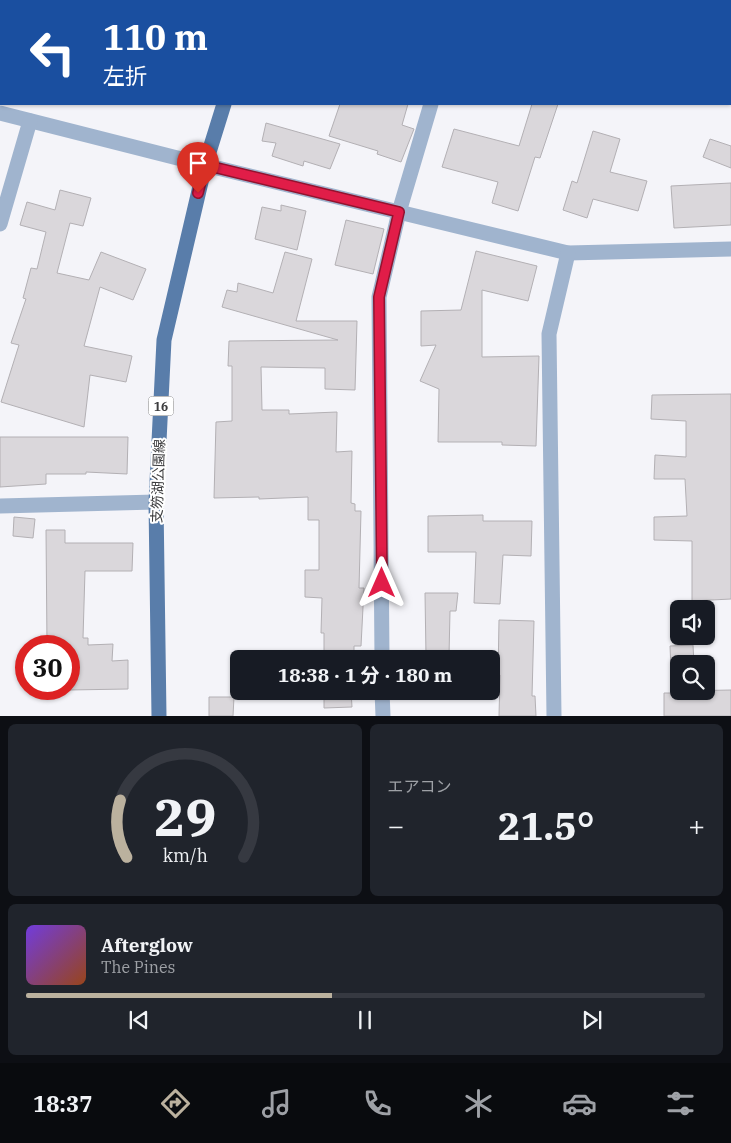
<!DOCTYPE html>
<html lang="ja">
<meta charset="utf-8">
<style>
:root{--surface:#171b24;--page:#20242c;--text:#f1f3f6;--muted:#9ea1a6;--line:#363941;--accent:#bbb19e}
body{margin:0;font-family:"IBM Plex Serif","Noto Sans JP",serif;background:var(--page);color:var(--text);height:100vh;display:flex;flex-direction:column;font-size:19px;white-space:nowrap}
*{box-sizing:border-box;margin:0}
p{font-size:16px;color:var(--muted)}
.icon{flex:none;width:28px;height:28px;fill:none;stroke:currentColor;stroke-width:2;stroke-linecap:round;stroke-linejoin:round}
.map{position:relative;height:716px;overflow:hidden}
.details{display:flex;flex-direction:column;gap:8px;padding:8px;background:#0d0f14;flex:1}
.details>*{flex:none}
.hud{position:absolute;left:0px;top:0px;width:731px;height:105px;box-shadow:0 1px 4px #0004;background:#1a4fa0;color:#fff;overflow:hidden}
.tools{position:absolute;left:670px;top:600px;display:grid;gap:10px}
.tools a{display:grid;place-items:center;width:45px;height:45px;border-radius:8px;background:var(--surface);box-shadow:0 1px 4px #0004;font-size:25px}
.speed{position:absolute;left:15px;top:635px;display:flex;gap:10px;font-size:25px;font-weight:700;text-align:center}
.speed>*{display:grid;place-content:center;width:65px;height:65px;border-radius:50%;background:var(--surface);box-shadow:0 1px 4px #0004;line-height:1}
.speed .limit{border:8px solid #d22;background:#fff;color:#111}
.pin{position:absolute;display:grid;place-items:center;width:42px;height:42px;color:#fff;margin:-51px -21px;border-radius:50% 50% 50% 0;rotate:-45deg;box-shadow:0 0 5px #0007}
.pin .icon{rotate:45deg}
.me{position:absolute;width:55px;margin:-28px;rotate:0deg;stroke-linejoin:round;filter:drop-shadow(0 0 4px #0008)}
.turn{display:flex;align-items:center;gap:18px;height:105px;padding:0 20px;font-size:22px}
.turn .icon{width:65px;height:65px;stroke-width:2.5}
.turn b{display:block;font-size:35px;line-height:42px}
.big{font-size:38px;font-weight:700;line-height:1.1}
.details .card{flex:1;display:flex;flex-direction:column;justify-content:center;gap:8px;min-width:0;padding:0 18px;border-radius:8px;background:var(--page)}
.details .dial{align-items:center;gap:0}
.dial svg{height:130px;overflow:visible;fill:none;stroke:var(--line);stroke-width:7;stroke-linecap:round;text-anchor:middle}
.dial text{fill:var(--text);stroke:none}
.song{display:flex;align-items:center;gap:15px}
.cover{width:60px;height:60px;border-radius:8px;background:linear-gradient(135deg,hsl(260 70% 55%),hsl(20 70% 35%))}
.played{height:5px;border-radius:2px;background:linear-gradient(90deg,var(--accent) 45%,var(--line) 45%)}
.keys{display:flex;justify-content:space-around;direction:ltr}
.heat{display:flex;justify-content:space-between;align-items:center;font-size:28px;direction:ltr}
.details .tiles{flex:1;display:grid;gap:8px;grid-template-columns:1fr 1fr}
.card:last-child{grid-column:span 2}
.trip{position:absolute;left:230px;top:650px;width:270px;height:50px;border-radius:8px;background:var(--surface);box-shadow:0 1px 4px #0004;font-weight:700;line-height:50px;text-align:center}
.tab-bar{display:flex;height:80px;justify-content:space-around;align-items:center;background:#090b0e;color:var(--muted)}
.tab-bar .icon{width:35px;height:35px}
.tab-bar .selected{color:var(--accent)}
.tab-bar b{font-size:22px;color:var(--text)}
.map>svg:first-child{display:block}
</style>
<div class="map">
<svg width="731" height="716" viewBox="0 0 731 716">
<rect width="100%" height="100%" fill="#f4f4f9"/>
<g fill="#dad7db" stroke="#b3b0b4">
<path d="M340 104H408L402 125 414 129 401 162 377 154 378 151 329 136Z"/>
<path d="M532 104H558L540 158 535 157 518 211 492 203 498 182 442 167 454 129 519 146Z"/>
<path d="M266 123 340 144 330 169 304 161 303 166 272 156 276 143 262 141Z"/>
<path d="M593 131 620 139 610 172 647 181 638 211 593 199 587 218 563 210 572 181 577 183Z"/>
<path d="M710 139 731 146V168L703 157Z"/>
<path d="M731 183V225L674 228 671 186Z"/>
<path d="M60 190 91 198 83 226 70 223 57 273 89 280 101 252 146 269 133 300 100 287 84 346 132 356 126 382 90 375 84 427 1 402 19 345 11 343 26 299 23 298 31 268 37 269 46 232 20 225 27 202 55 210Z"/>
<path d="M281 205 306 211 297 250 255 239 262 207 281 211Z"/>
<path d="M346 220 384 229 373 274 335 265Z"/>
<path d="M476 251 537 266 528 301 482 290V357L539 356 536 446 502 445V442H438L439 389 420 381 436 345 421 346V311L461 310Z"/>
<path d="M285 252 312 259 296 321H357L355 390 325 389V368L261 367 262 410H289V414L337 412 336 452 352 451 351 503 355 504V511H361L359 588H364L361 646H354V659H324V633H321L322 598 305 597V570H319V520H308V497L259 499V497L214 498 216 422 232 421V366H228L229 341 338 340 222 307 227 290 237 292 238 283 273 293Z"/>
<path d="M731 394V599L692 601V541L654 540V517L687 516 685 479H654L655 455 686 457V421L651 419 652 395Z"/>
<path d="M0 437H128L127 474 86 472V474H46V484L0 487Z"/>
<path d="M483 515V521H532L531 556 503 555 500 604 474 603 476 552H428V516Z"/>
<path d="M14 517 35 519 33 538 13 536Z"/>
<path d="M46 530H65V543H133L132 571H85L83 638H88V645L113 644 112 661 128 660V689L69 690V646H47Z"/>
<path d="M425 593H458L456 611H450L449 656H426Z"/>
<path d="M499 620 534 621 532 696H535L536 716H499L500 675H498Z"/>
<path d="M693 645 694 664H679V691L731 690V716H664V693H672L670 646Z"/>
<path d="M324 691H351L352 707 324 708Z"/>
<path d="M209 697H234L233 716H209Z"/>
</g>
<g fill="none" stroke-linecap="round" stroke-linejoin="round">
<g stroke="#a0b4ce" stroke-width="15">
<path d="M600 0 603 1"/>
<path d="M462 1V0"/>
<path d="M654 1V0"/>
<path d="M730 52 731 53"/>
<path d="M0 113 205 165 568 253 731 249"/>
<path d="M0 224 30 121"/>
<path d="M0 506 156 502"/>
<path d="M382 659 379 297 399 212 431 104"/>
<path d="M382 691 383 716"/>
<path d="M554 716 549 334 568 253"/>
</g>
<g stroke="#597daa" stroke-width="15">
<path d="M255 1V0"/>
<path d="M159 716 156 502 164 340 205 165 224 104"/>
</g>
</g>
<g fill="none" stroke-linecap="round" stroke-linejoin="round">
<defs>
<path id="route" d="M198 193 205 165 399 212 379 297 382 583"/>
</defs>
<use href="#route" stroke="#92132f" stroke-width="12"/>
<use href="#route" stroke="#e11d48" stroke-width="9"/>
</g>
<g text-anchor="middle" dominant-baseline="central" stroke-width="4" stroke-linejoin="round" paint-order="stroke">
<rect fill="#fff" stroke="#777779" stroke-width="1" x="148.5" y="396.5" width="25" height="19" rx="4"/>
<g font-size="12" font-weight="bold" fill="#3d3d3f">
<text x="161" y="406">16</text>
</g>
<g font-size="14" fill="#3d3d3f" stroke="#fff">
<text transform="translate(158 481) rotate(-88)">支笏湖公園線</text>
</g>
</g>
</svg>
<div class="tools">
<a><svg class="icon" aria-label="sound" viewBox="0 0 24 24"><path d="M4 9h4l5-4v14l-5-4H4zM17 9q2 3 0 6"/></svg></a>
<a><svg class="icon" aria-label="search" viewBox="0 0 24 24"><circle cx="10" cy="10" r="6"/><path d="M15 15l6 6"/></svg></a>
</div>
<div class="speed"><div class="limit">30</div></div>
<div class="pin" style="left:198px;top:193px;background:#d93025"><svg class="icon" aria-label="arrive" viewBox="0 0 24 24"><path d="M6 21V4h12l-3 4 3 4H6"/></svg></div>
<svg class="me" style="left:382px;top:583px" viewBox="-20 -20 40 40"><path d="M0-17L14 15 0 8-14 15z" fill="#e11d48" stroke="#fff" stroke-width="4"/></svg>
<div class="trip">18:38 · 1 分 · 180 m</div>
<div class="hud">
<div class="turn"><svg class="icon" aria-label="left" viewBox="0 0 24 24"><path d="M17 20v-9H6M10 6l-5 5 5 5"/></svg><div><b>110 m</b>左折</div></div>
</div>
</div>
<section class="details">
<div class="tiles">
<div class="card dial"><svg viewBox="0 0 100 80">
<path d="M14 69A42 42 0 1 1 86 69"/>
<path d="M14 69A42 42 0 0 1 10 34" stroke="#bbb19e"/>
<text x="50" y="56" font-size="32" font-weight="700">29</text>
<text x="50" y="72" font-size="11">km/h</text>
</svg></div>
<div class="card"><p>エアコン</p>
<div class="heat"><a>−</a><b class="big">21.5°</b><a>+</a></div>
</div>
<div class="card">
<div class="song"><i class="cover"></i><div><b>Afterglow</b><p>The Pines</p></div></div>
<div class="played"></div>
<div class="keys"><svg class="icon" aria-label="previous" viewBox="0 0 24 24"><path d="M18 5L8 12l10 7zM5 5v14"/></svg><svg class="icon" aria-label="pause" viewBox="0 0 24 24"><path d="M8 5v14M16 5v14"/></svg><svg class="icon" aria-label="next" viewBox="0 0 24 24"><path d="M6 5l10 7-10 7zM19 5v14"/></svg></div>
</div>
</div>
</section>
<nav class="tab-bar">
<b>18:37</b>
<svg class="icon selected" aria-label="directions" viewBox="0 0 24 24"><path d="M12 3l9 9-9 9-9-9zM9 14v-3h6M13 9l2 2-2 2"/></svg>
<svg class="icon" aria-label="music" viewBox="0 0 24 24"><path d="M9 18V5l10-2v13"/><circle cx="6" cy="18" r="3"/><circle cx="16" cy="16" r="3"/></svg>
<svg class="icon" aria-label="phone" viewBox="0 0 24 24"><path d="M5 4h4l2 5-3 2q2 4 5 5l2-3 5 2v4C11 20 4 13 5 4z"/></svg>
<svg class="icon" aria-label="climate" viewBox="0 0 24 24"><path d="M12 3v18M4 7l16 10M4 17L20 7"/></svg>
<svg class="icon" aria-label="car" viewBox="0 0 24 24"><path d="M5 17H2v-5l4-1 3-4h7l3 4 3 1v5h-3M9 17h6M6 11h13"/><circle cx="7" cy="17" r="2"/><circle cx="17" cy="17" r="2"/></svg>
<svg class="icon" aria-label="filters" viewBox="0 0 24 24"><path d="M4 7h16M4 17h16"/><circle cx="9" cy="7" r="2"/><circle cx="15" cy="17" r="2"/></svg>
</nav>
